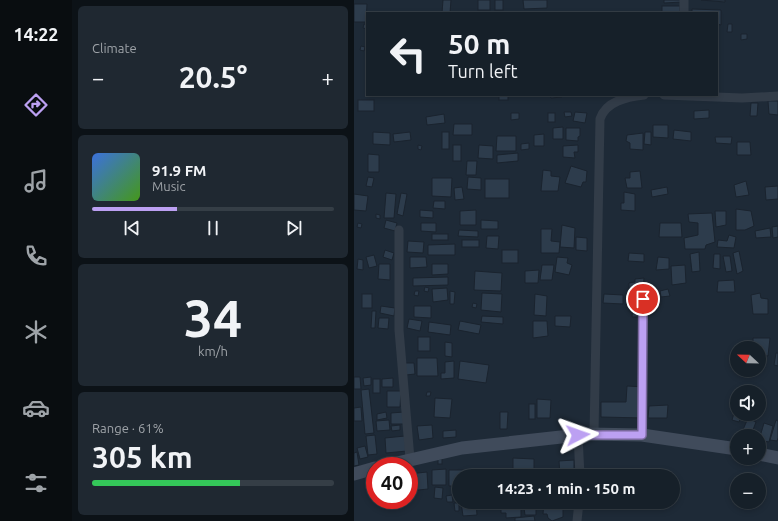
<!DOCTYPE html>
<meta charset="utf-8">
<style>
:root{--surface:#162029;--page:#1f2831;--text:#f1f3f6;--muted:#9ea3a8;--line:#353e46;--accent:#bca0f2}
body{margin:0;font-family:Ubuntu,sans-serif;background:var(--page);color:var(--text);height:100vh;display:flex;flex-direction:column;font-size:15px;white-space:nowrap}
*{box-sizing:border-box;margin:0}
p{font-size:13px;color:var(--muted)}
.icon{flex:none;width:22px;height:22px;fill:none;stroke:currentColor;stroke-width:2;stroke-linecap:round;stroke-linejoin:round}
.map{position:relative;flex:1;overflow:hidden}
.side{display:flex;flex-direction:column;gap:6px;padding:6px;background:#0c1217;width:282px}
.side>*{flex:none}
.hud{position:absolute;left:12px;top:12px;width:352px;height:84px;border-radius:0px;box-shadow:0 2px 6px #0003,0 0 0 1px var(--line);background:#162029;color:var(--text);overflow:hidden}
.needle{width:26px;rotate:292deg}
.tools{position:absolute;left:376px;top:341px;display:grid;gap:8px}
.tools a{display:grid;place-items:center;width:36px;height:36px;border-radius:50%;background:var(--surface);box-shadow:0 2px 6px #0003,0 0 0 1px var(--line);font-size:20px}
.speed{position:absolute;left:12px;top:457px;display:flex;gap:8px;font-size:20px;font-weight:700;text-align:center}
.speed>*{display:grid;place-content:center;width:52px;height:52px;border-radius:50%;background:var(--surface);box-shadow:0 2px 6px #0003,0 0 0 1px var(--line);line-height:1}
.speed .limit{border:6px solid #d22;background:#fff;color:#111}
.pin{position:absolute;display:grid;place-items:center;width:34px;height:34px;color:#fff;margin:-17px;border:2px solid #fff;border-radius:50%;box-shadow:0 1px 4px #0007}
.me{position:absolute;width:44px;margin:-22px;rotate:86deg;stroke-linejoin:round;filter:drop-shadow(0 0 3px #0008)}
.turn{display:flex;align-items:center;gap:14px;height:84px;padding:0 16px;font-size:18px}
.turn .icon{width:52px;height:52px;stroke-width:2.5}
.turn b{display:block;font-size:28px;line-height:34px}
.big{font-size:30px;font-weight:600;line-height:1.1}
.side .widget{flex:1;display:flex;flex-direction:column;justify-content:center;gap:6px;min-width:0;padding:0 14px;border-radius:6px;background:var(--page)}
.side .dial{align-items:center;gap:0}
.dial b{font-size:52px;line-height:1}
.song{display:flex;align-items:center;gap:12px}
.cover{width:48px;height:48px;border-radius:6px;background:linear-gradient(135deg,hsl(220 70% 55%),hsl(100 70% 35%))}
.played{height:4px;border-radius:2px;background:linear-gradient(90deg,var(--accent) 35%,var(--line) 35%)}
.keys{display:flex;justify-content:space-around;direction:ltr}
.heat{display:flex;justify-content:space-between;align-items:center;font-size:22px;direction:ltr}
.charge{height:6px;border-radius:3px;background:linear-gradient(90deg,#34c759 61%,var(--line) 0)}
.trip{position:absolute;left:98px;top:469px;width:228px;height:40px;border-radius:20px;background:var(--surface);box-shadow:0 2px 6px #0003,0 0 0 1px var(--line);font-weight:600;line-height:40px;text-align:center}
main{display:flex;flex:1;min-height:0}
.tab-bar{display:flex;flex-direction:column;width:72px;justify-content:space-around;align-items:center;background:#090d10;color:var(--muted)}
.tab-bar .icon{width:28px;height:28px}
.tab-bar .on{color:var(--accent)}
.tab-bar b{font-size:18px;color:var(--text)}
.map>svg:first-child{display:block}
</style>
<main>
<nav class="tab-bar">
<b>14:22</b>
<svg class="icon on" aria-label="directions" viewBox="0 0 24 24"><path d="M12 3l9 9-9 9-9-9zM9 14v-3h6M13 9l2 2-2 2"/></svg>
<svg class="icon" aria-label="music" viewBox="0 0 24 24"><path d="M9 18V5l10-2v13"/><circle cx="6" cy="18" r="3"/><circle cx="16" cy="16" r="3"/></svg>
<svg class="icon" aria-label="phone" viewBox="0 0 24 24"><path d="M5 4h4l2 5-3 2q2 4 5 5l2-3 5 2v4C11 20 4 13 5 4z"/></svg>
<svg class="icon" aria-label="climate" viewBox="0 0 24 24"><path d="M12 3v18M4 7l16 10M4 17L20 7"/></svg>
<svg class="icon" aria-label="car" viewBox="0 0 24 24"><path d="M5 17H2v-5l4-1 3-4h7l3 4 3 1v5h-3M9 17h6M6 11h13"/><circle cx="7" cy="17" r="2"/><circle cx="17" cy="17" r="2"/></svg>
<svg class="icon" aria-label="filters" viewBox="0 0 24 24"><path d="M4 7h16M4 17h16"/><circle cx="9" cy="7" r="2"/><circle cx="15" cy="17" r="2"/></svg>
</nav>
<section class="side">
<div class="widget"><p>Climate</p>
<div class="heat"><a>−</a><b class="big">20.5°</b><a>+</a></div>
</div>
<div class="widget">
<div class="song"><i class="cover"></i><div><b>91.9 FM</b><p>Music</p></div></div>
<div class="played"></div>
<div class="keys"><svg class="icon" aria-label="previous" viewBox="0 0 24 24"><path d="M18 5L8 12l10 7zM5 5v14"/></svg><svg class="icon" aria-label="pause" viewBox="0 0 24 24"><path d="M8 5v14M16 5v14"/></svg><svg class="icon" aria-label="next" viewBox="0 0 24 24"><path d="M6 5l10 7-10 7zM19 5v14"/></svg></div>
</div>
<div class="widget dial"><b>34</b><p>km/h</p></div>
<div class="widget"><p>Range · 61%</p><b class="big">305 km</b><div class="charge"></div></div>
</section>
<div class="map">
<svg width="424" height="521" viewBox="0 0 424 521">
<rect width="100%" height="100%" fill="#1e2a37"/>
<g fill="#2d3c4c" stroke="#1a232e">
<path d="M89 0H97L96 13H88Z"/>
<rect x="124" y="0" width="12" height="10"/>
<rect x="141" y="0" width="8" height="10"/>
<path d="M169 0H193V8L170 9Z"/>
<path d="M310 0H328V2L310 3Z"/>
<path d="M347 0H371V2Z"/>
<path d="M0 4H13L12 22H0Z"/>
<rect x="308" y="6" width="18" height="7"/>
<path d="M338 9 367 10V25L363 24V13H338Z"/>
<path d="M10 24 13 25V29L9 28Z"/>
<path d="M374 24H378V32H373Z"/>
<path d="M387 34H393V39L387 40Z"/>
<path d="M7 46 11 47 10 51 6 50Z"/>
<rect x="145" y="95" width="9" height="5"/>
<path d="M196 95H208V97L197 98Z"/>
<rect x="4" y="100" width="16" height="11"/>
<path d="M414 101H424V115L415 114Z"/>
<path d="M397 103H404L403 116H396Z"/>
<path d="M355 110V118L340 119V111Z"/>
<path d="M210 112H217L218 116 211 117Z"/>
<path d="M221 112 233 113 231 123 219 121Z"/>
<path d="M157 113H165V119L157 120Z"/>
<rect x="194" y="113" width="7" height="9"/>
<path d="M90 114 91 123 73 125 72 117Z"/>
<path d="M100 124H118V135H99Z"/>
<path d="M299 125H314V138L299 137Z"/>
<path d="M209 127V139H199V128Z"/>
<path d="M212 128H226V136L224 137V141L212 140Z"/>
<path d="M320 130 337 132V141L319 139Z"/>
<path d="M19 132 36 133V145L19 144Z"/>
<path d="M56 132 57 140 40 142 39 134Z"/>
<rect x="88" y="132" width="7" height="17"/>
<path d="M291 132H297V145L290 144Z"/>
<path d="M289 133V150L276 149V143L272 141 273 135Z"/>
<path d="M190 134V146H180V135Z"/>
<path d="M143 136H162V151H142Z"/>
<path d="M361 137H378L377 144 362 143Z"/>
<path d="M383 142H396L397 155H383Z"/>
<path d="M175 143V149L167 150V144Z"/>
<path d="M64 145 68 146 67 150 64 149Z"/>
<rect x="99" y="145" width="8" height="16"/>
<path d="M125 145 139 146V159L124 158Z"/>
<path d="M224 145V152H220L221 158 209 157V146Z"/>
<path d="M164 153V161L143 163V155Z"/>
<path d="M14 154 25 155V172H14Z"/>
<path d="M113 161H123L122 175H112Z"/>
<path d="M217 166 233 171 232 182H229L227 187 211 183Z"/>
<path d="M189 170 197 171V176L206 177 204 191H187Z"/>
<path d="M286 171 288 188H273L271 178H276V172Z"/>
<path d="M14 177 20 178 18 187 12 186Z"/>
<path d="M114 177 127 178V190L113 189Z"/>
<path d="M78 178H98L97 197 78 196Z"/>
<rect x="131" y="179" width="24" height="19"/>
<path d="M392 181 395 195 382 197 380 185Z"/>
<path d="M424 186V199L412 200 411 187Z"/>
<path d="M108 187 110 199 101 200 100 188Z"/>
<path d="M313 187 314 194 298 197 297 190Z"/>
<path d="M270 192 281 194V211L267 210V203H270Z"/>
<path d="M32 193 42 194 40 218H30Z"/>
<path d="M47 193 53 194 49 216 43 214Z"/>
<path d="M0 194 14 196 12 211 0 210Z"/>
<path d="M80 201H91V209L79 208Z"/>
<path d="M382 209 397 211 400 226 391 230H382Z"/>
<path d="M66 210 79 211V218L66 217Z"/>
<path d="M122 210V225H106V211Z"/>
<path d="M361 211H372V225L362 227Z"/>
<path d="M358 213 361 242 352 245 351 249H331L330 238 344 235V223L335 222 334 214Z"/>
<path d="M22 214 26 215V219L22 218Z"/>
<path d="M32 220 43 223 41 231 30 228Z"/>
<path d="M127 220 144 221V229H127Z"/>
<path d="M4 223 8 224 7 228 3 227Z"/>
<path d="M67 223H82V232L67 231Z"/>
<path d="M306 223H327L328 237H305Z"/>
<path d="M208 225 221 228 220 248 206 247Z"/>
<path d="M424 226V237L419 238 418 227Z"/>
<path d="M416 228 417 237 402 238 401 231Z"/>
<path d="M187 229H198L197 241 206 242 205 253H187Z"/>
<path d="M105 230 124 231V237L104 236Z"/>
<rect x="78" y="234" width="16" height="6"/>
<path d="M375 235 382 237 380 248 363 247 364 240 373 241Z"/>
<path d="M133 236H145L144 249 132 248Z"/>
<path d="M222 237 233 238V251L222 250Z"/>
<rect x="108" y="240" width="17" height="7"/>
<path d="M54 241 70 242 69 253 53 252Z"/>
<path d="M101 244V255H74V245Z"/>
<path d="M31 250 40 253 38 260 29 257Z"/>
<rect x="148" y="250" width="16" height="13"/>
<path d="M385 251 389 271 383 274 379 253Z"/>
<path d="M345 252 346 271 338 272 336 254Z"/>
<path d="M275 253 290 254V262L274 261Z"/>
<path d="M360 254H366V269L359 268Z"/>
<path d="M20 255 23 266 15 268 12 257Z"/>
<path d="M369 256H376L378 271 372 272Z"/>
<path d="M56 257H72L73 267 56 268Z"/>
<path d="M203 257 214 258 213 263 218 265 215 275 201 272Z"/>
<path d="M304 257 315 258V269L302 270Z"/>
<path d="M4 259 9 260V270L3 269Z"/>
<path d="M25 264H36V280L24 279Z"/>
<path d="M78 264H94V274L78 275Z"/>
<path d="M188 265H200L198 280H186Z"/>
<path d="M331 265 332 283 318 285 317 266Z"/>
<path d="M185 270 184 283H171V271Z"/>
<path d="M121 271 148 273 147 291 120 290Z"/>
<path d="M94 277V285L59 286V278Z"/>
<path d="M290 278 289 295H278L279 292 275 291V283L281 282V279Z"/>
<path d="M380 280 381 292H363L364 281Z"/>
<path d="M71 287 75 288 74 292 70 291Z"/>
<path d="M93 288 94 300 79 302 78 289Z"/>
<path d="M314 289 316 296 307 297 306 291Z"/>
<path d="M61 291H65L64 296 60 295Z"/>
<path d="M96 291 101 292 100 304H96Z"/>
<path d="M128 293 148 294 147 312 127 310Z"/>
<path d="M406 293 407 298 414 299V314H399L397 295Z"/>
<rect x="8" y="294" width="10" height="14"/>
<path d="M181 294 193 296 192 316 180 315Z"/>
<path d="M250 294 269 295V304L249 303Z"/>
<path d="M119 303 123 304 122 308 118 307Z"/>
<path d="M279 304 291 305V317H278Z"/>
<path d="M27 306 41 308 40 316 26 313Z"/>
<path d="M60 306H77V318L60 317Z"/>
<path d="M18 311H22L21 328H17Z"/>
<path d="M128 316 149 317V324L127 322Z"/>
<path d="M201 316H217L216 327 201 326Z"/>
<path d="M25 318H35L34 329 24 328Z"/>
<path d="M55 319 68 321 66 331 53 328Z"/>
<path d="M106 321 127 325 125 334 104 330Z"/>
<path d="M179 321H193L194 336 179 338Z"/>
<path d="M75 322 97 325 96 335 74 332Z"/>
<rect x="64" y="337" width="12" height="14"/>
<path d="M399 338H416L414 356 405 355V348H399Z"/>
<path d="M91 342 98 343V357L91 356Z"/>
<path d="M422 353H424V366L420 365Z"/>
<path d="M63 358H83L84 376H63Z"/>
<path d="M100 361V378L87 379V373H91V362Z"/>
<path d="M106 361 135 365 132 383 104 379Z"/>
<path d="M51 363H60L61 374 52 375Z"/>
<path d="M0 377H6L7 389H0Z"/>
<path d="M17 377V385L10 386 9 378Z"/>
<path d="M39 378V387H28V379Z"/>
<rect x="19" y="379" width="7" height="14"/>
<path d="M273 386 291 387 290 418 247 417V402H272Z"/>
<path d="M15 389 20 433 11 434 7 390Z"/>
<path d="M33 391H47L46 407H33Z"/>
<path d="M73 392H77L76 396H72Z"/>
<path d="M81 398 98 399 96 418 80 417Z"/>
<path d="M183 399 197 400 196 418H183Z"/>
<rect x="175" y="404" width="6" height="15"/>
<path d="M314 405 313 418H294L295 406Z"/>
<path d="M382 406 383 414H388L385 422 378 420Z"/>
<path d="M7 407 8 421H0V408Z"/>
<path d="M32 412 33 418 23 420V414Z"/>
<path d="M50 412 51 424H37V413Z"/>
<path d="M146 412H154L153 429H146Z"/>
<path d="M394 418 402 422 397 435 388 432Z"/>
<path d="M35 420 36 430 23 431 22 421Z"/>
<path d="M422 420 424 421V438L423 441 416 440Z"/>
<path d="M410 423 419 426 415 442 405 440Z"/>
<path d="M46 425V430L38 431 37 426Z"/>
<path d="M78 425 79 438 65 440 63 426Z"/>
<path d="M102 430V437L89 438V431Z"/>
<path d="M21 435 23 454 14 455 12 436Z"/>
<path d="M51 436 53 451 32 453 31 438Z"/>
<path d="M11 446 14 457 6 459 3 448Z"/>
<path d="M3 452 5 465 0 466V453Z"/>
<path d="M159 458 180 459V472H159Z"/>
<rect x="84" y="459" width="4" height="5"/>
<path d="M220 460V476H206L205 461Z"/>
<path d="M92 469V485H78V470Z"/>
<path d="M95 470H117L116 476H105V486H95Z"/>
<path d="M73 472 74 489 55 491V474Z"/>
<path d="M81 487 89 488 88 499 80 498Z"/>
<path d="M98 495 99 502H93L92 496Z"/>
<path d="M107 502H122L123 515 109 516Z"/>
<path d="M152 502H170V508H167V517L152 518V513H147V505H152Z"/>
<path d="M174 502H182V515H171L170 508 174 507Z"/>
<path d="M190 502H209V517L198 521 194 518 193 514H189Z"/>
<path d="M100 503H105V511H101Z"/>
<path d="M180 516 181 521H161V518Z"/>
</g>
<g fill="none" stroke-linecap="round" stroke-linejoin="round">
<g stroke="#323c48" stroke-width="9">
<path d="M330 0V13"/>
<path d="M310 95 388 98 424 96"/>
<path d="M45 230V330L56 459"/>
<path d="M240 434 246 119C252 101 273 97 290 95"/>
<path d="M224 435 226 476"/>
<path d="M288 435 289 299"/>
<path d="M223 521 225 502"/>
</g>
<g stroke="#404b5b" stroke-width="13">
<path d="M405 454 424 458"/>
<path d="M30 466 108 448 234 434 288 435 383 449"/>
<path d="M0 474 21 468"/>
</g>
</g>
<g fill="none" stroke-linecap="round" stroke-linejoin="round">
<defs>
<path id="route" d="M224 435H288L289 299"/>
</defs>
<use href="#route" stroke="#7a689d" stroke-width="10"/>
<use href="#route" stroke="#bca0f2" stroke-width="7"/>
</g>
</svg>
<div class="tools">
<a><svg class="needle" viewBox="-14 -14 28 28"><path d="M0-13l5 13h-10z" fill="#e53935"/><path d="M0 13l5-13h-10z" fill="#9ea3a8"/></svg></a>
<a><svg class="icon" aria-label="sound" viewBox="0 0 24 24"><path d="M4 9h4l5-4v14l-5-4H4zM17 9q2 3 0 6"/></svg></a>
<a>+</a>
<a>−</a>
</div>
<div class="speed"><div class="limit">40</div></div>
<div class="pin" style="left:289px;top:299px;background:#d93025"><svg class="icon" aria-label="arrive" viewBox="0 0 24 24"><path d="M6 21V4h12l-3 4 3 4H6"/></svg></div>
<svg class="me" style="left:224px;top:435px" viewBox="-20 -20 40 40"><path d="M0-17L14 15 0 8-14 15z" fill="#bca0f2" stroke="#fff" stroke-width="4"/></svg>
<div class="trip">14:23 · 1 min · 150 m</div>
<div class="hud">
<div class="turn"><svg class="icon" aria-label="left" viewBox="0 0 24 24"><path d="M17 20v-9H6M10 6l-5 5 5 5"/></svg><div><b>50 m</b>Turn left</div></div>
</div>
</div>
</main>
